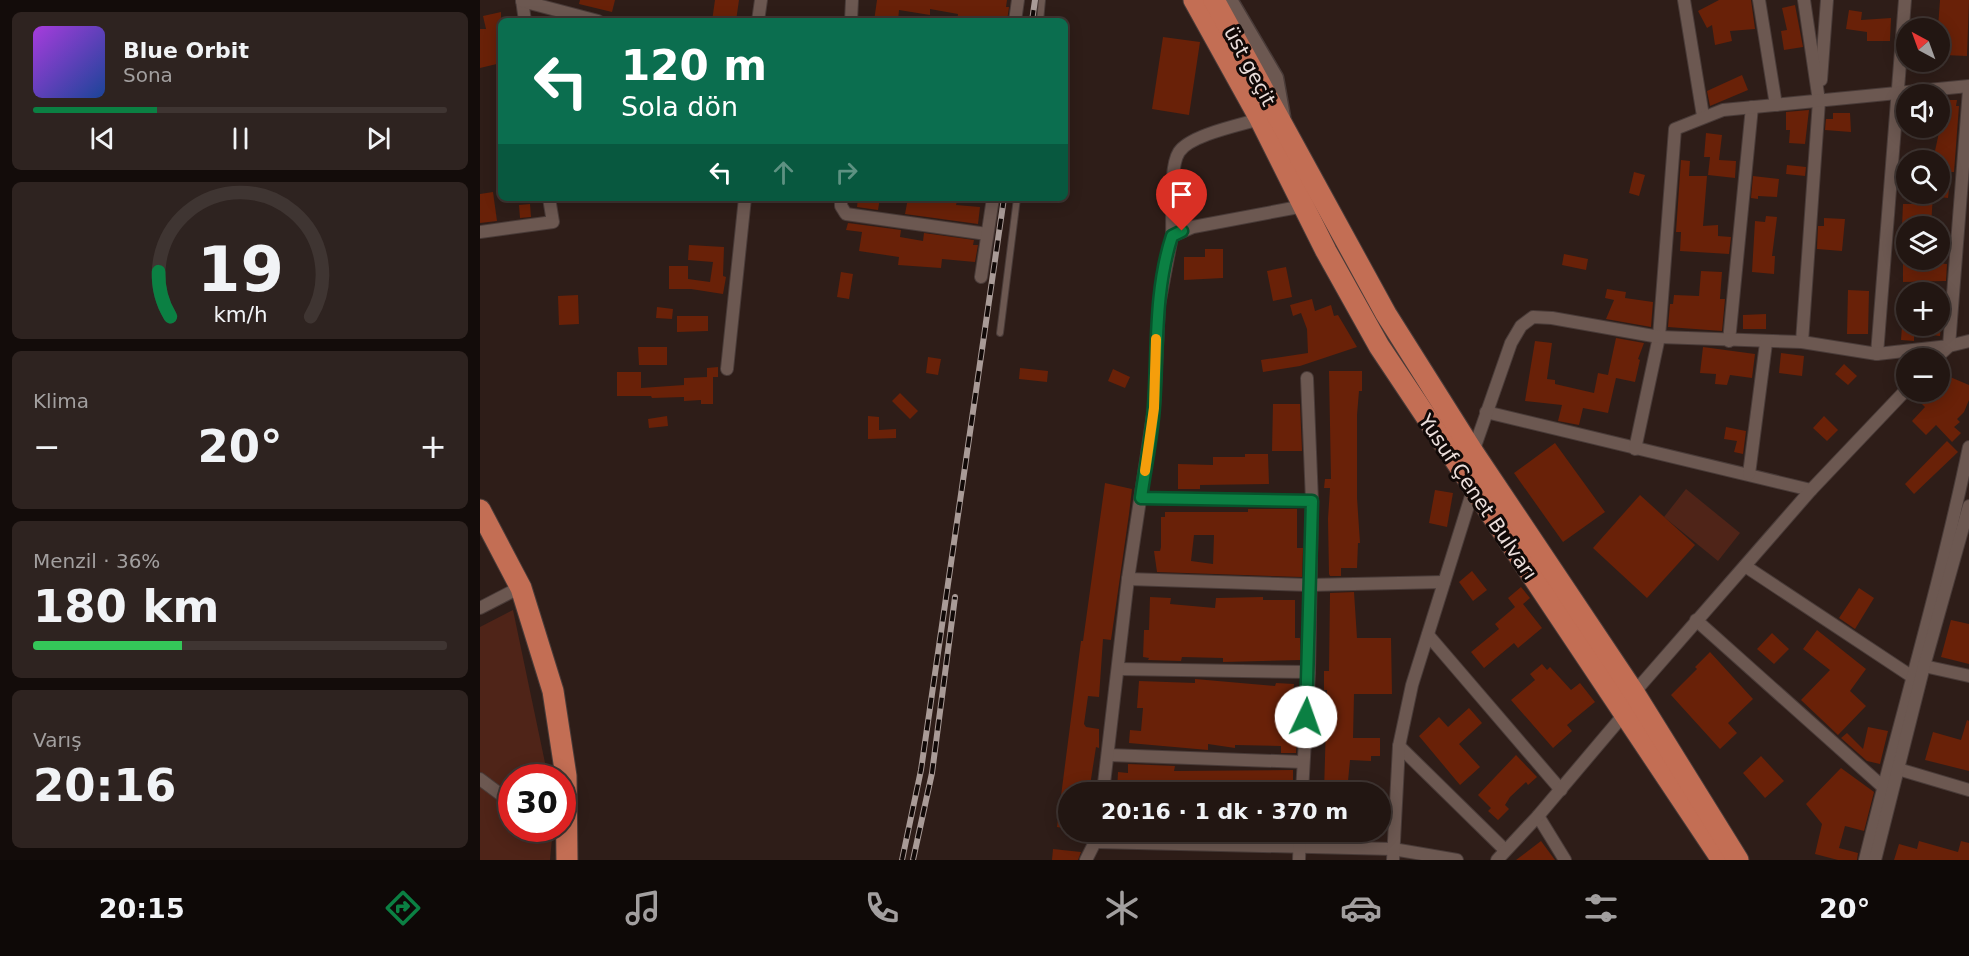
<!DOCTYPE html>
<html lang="tr">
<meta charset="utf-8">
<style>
:root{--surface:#221612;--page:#2e2320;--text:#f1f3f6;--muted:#a29f9f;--line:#3f3532;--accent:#0b8043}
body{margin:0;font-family:"DejaVu Sans",sans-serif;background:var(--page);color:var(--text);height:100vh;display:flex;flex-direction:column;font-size:22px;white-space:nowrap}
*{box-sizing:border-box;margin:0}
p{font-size:20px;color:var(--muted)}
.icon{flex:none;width:33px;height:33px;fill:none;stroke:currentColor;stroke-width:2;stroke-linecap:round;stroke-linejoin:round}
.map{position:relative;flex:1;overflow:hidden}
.panel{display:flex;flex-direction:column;gap:12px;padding:12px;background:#130c0a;width:480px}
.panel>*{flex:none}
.top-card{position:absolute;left:18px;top:18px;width:570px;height:183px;border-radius:9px;box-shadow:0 3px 15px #0003,0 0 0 2px var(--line);background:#0b6e4f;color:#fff;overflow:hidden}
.needle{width:39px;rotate:319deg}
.tools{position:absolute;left:1416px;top:18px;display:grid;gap:12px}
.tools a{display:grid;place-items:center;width:54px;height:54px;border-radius:50%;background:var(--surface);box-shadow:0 3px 15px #0003,0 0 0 2px var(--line);font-size:30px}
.speed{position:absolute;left:18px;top:764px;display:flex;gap:12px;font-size:30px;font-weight:700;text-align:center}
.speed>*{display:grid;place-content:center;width:78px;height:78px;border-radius:50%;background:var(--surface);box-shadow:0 3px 15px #0003,0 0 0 2px var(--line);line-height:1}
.speed .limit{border:9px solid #d22;background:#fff;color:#111}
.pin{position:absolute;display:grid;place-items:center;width:51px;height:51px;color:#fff;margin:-62px -26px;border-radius:50% 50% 50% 0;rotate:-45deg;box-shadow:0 0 6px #0007}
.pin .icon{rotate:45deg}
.me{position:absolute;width:66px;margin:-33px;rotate:3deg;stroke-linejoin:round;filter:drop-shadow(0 0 4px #0008)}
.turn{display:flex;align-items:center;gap:21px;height:126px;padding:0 24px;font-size:27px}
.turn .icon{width:78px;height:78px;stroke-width:2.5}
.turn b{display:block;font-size:42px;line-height:51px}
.lanes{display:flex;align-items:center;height:57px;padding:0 24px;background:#0003;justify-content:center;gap:30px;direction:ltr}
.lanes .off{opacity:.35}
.big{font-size:45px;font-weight:700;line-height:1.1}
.panel .widget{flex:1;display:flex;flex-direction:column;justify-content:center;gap:9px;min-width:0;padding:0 21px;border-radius:9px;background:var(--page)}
.panel .dial{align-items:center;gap:0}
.dial svg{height:156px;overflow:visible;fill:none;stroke:var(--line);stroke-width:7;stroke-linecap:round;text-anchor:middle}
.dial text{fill:var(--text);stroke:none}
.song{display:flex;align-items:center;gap:18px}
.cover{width:72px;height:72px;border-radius:9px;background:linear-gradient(135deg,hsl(280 70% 55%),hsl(220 70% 35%))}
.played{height:6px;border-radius:3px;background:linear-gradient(90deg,var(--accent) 30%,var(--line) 30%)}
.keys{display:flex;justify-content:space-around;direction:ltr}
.heat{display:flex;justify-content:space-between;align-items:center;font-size:33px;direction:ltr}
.charge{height:9px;border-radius:4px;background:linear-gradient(90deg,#34c759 36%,var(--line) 0)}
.trip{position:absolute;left:578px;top:782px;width:333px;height:60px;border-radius:30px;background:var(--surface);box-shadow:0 3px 15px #0003,0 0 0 2px var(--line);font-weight:700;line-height:60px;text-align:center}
.menu{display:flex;height:96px;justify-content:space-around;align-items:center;background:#0e0907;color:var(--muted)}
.menu .icon{width:42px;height:42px}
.menu .selected{color:var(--accent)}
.menu b{font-size:27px;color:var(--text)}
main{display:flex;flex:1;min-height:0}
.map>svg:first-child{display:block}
</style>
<main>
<section class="panel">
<div class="widget">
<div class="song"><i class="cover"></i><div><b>Blue Orbit</b><p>Sona</p></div></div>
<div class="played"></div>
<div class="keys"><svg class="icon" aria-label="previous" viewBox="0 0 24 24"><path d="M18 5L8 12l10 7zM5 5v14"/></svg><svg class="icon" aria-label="pause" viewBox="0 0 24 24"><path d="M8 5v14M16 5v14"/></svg><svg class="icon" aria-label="next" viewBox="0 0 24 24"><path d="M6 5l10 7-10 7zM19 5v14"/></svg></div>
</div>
<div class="widget dial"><svg viewBox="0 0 100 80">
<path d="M14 69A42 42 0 1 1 86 69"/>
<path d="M14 69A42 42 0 0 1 8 46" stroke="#0b8043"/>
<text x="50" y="56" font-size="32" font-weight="700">19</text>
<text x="50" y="72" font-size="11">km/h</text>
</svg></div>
<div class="widget"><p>Klima</p>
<div class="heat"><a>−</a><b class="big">20°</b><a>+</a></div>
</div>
<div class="widget"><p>Menzil · 36%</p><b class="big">180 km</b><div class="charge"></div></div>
<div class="widget"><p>Varış</p><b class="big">20:16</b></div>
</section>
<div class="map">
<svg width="1489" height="860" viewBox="0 0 1489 860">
<rect width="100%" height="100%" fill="#2e1d18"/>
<g fill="#4f2418">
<path d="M1206 489 1260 533 1238 561 1184 517Z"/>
<path d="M33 610 68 777H32V828H73L70 860H0V627Z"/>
</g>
<g fill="#692108" fill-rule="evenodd">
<path d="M100 0H135L132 12 99 4Z"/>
<path d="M235 0H259L256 21H232Z"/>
<path d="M397 0H527L526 7H529L527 21H477L478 14 450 9V15L419 10 418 21H394Z"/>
<path d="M1239 0H1271L1275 29 1250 31 1252 41 1235 45 1232 25 1227 28 1218 11Z"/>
<path d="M1460 0H1489L1487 56 1464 55 1465 36H1460L1458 28Z"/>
<path d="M1315 5 1323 47 1304 50 1301 31 1307 30 1302 8Z"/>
<path d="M1369 10 1382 12 1381 20 1411 18 1410 41H1387V32L1366 29Z"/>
<path d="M21 12V63L0 68V29H6L3 16Z"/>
<path d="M683 37 720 42 709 115 672 109Z"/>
<path d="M1262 75 1268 90 1230 106 1227 91Z"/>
<path d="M1467 100H1477L1476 106H1479L1474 172H1471L1468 198 1460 197V160H1453L1460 128V108H1467Z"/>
<path d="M1329 110 1325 144 1309 143 1310 130H1306V112Z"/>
<path d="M1353 113H1370L1371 132 1345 130 1346 119H1353Z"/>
<path d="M1226 133 1242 135 1239 160 1256 161 1255 178 1228 175 1230 157H1224Z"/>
<path d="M1201 160 1210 161 1209 176H1227L1223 226 1238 225V236L1251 237 1249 254 1200 251 1201 232H1196Z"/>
<path d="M1307 165 1326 167 1325 176 1306 174Z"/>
<path d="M1154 172 1165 175 1159 196 1149 193Z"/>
<path d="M1273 176 1299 179 1297 197 1278 196V199L1271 198Z"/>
<path d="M13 192 17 221 0 223V194Z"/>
<path d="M1438 194H1453L1451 226H1422L1423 204H1437Z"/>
<path d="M378 198H400L398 210 377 207Z"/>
<path d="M428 198H478L476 205 500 207 498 224 425 214Z"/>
<path d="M50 204 51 217 40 218 39 205Z"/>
<path d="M1286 216 1297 217 1292 256H1295L1294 274 1272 272 1275 221 1285 222Z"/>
<path d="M1344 218 1365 219 1362 251 1337 249 1338 226H1344Z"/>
<path d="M368 223 421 230 420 237 443 241 444 233 494 240 493 245H498L495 262 462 259 461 268 418 265 419 257 379 251 382 232 366 230Z"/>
<path d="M209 245 244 247 243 276 246 277 243 294 211 289H189V266H208V279L230 282 233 262 208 260Z"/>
<path d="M725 249H743V278L704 280V257H725Z"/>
<path d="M1084 254 1108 259 1106 270 1082 265Z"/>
<path d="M1423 261 1467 264 1466 281 1423 282Z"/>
<path d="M806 267 812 297 793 301 787 271Z"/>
<path d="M1221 271 1242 272 1240 299H1245L1242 331 1188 327 1190 304H1193L1194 295 1219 296Z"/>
<path d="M361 272 373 274 369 299 357 297Z"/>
<path d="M1127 289 1146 292 1145 298 1173 302 1171 327 1126 319 1134 300 1125 298Z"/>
<path d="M1368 290 1389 291 1388 334H1367Z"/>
<path d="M98 295 99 324 79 325 78 296Z"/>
<path d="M832 299 835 311 851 305 854 316 858 315 877 347 820 366 783 372 781 360 828 353 827 329 821 313 813 316 810 305Z"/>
<path d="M177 307 193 309 192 319 176 318Z"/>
<path d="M1286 314V329H1263V315Z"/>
<path d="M197 316H228V331L197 332Z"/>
<path d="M1422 326H1461L1460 336 1434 333V341L1421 340Z"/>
<path d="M1136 338 1164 343 1158 359 1160 360 1155 382 1136 378 1128 413 1103 408 1099 425 1078 421 1082 405 1045 401 1055 341 1072 343 1067 379 1075 380V384L1114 393 1118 373 1128 375Z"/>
<path d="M158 347H187V365H159Z"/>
<path d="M1223 347 1275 354 1272 378 1250 375 1247 385 1235 384 1236 374 1220 373Z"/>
<path d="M1301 353 1324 356 1322 376 1299 373Z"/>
<path d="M448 357 461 359 458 375 446 373Z"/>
<path d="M1364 364 1377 376 1368 385 1355 374Z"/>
<path d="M238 367V377H233V404H221V400L204 401V397L172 398 171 396H137V372H161V388L204 385V378L227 377V368Z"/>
<path d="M540 368 568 371 567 382 539 379Z"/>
<path d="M633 369 650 377 645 388 628 381Z"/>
<path d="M849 371H882V391H879L877 415V498L880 543H878L877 568H861V576H850L849 574 848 519 850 488H844L845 479H851Z"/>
<path d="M1463 374 1489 385V400L1484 412 1477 419 1480 422 1474 427 1481 433 1472 442 1456 425 1446 435 1432 421 1445 407 1438 400 1447 392H1460V378Z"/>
<path d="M420 393 438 411 430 419 412 401Z"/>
<path d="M793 404H820L822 451H792Z"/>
<path d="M187 416 188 426 169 428 168 419Z"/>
<path d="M388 416 399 417V430L416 429V438L388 439Z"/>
<path d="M1344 416 1358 430 1347 441 1333 428Z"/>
<path d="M1246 427 1266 431 1263 454 1254 452 1257 441 1244 439Z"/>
<path d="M1467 441 1478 452 1434 494 1425 484Z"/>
<path d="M1075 443 1125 512 1083 542 1034 473Z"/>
<path d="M765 454H788L789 484 720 485V489H698V464L733 465V457H765Z"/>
<path d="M625 483 652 489 649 514 631 640 623 639 619 697 608 696 604 724 606 727 619 729V748L616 747 609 792H588V829L577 827 601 641H603Z"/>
<path d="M955 490 973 493 967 527 949 523Z"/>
<path d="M1160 495 1215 545 1167 598 1113 548Z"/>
<path d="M768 509H817V548H823L822 577 677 572 674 551H680L681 547V517H685V512H768ZM714 535H734L733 564 711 561Z"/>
<path d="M992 571 1007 590 993 601 979 582Z"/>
<path d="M1041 587 1050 598 1043 604 1062 628 1038 648 1034 643 1004 668 991 652 1019 629 1015 624 1035 607 1028 598Z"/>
<path d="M1379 588 1394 598 1375 629 1359 618Z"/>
<path d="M874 592 877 638H911L912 694H874L873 738H900V756H891V761L870 760 867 792H844L847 690H844V671H849L850 593Z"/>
<path d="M670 597 691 598 690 604 735 608 736 598 783 597V600H815V638H820L821 660 743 662V658L702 657 701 661 668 660 669 658 663 657 664 630H669Z"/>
<path d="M1471 620 1489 624V664L1461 657Z"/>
<path d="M1337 630 1386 669 1370 691 1386 706 1358 735 1321 700 1350 670 1323 649Z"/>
<path d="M1292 633 1309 649 1294 664 1277 649Z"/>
<path d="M1230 652 1273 699 1248 723 1257 733 1240 749 1191 695 1217 669 1215 667Z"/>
<path d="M1062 664 1067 670 1070 667 1091 690 1100 683 1115 702 1087 725 1092 731 1073 748 1031 700 1055 680 1050 674Z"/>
<path d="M715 679 795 686 796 683 814 684 808 736H817L816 753H801V746L755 745V748L728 744V750L649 743 650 730 661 731 663 708H657L659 681 715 683Z"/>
<path d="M989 708 1002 723 979 744 1000 767 980 785 939 736 959 717 968 727Z"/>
<path d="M1487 720 1489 721V771L1445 760 1453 732 1481 740Z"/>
<path d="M1388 727 1408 731 1400 764 1387 761 1361 738 1367 733 1383 749Z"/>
<path d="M1036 755 1057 777 1048 785 1046 782 1030 797 1025 805 1029 809 1018 820 1008 811 1011 808 998 795Z"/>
<path d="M1281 756 1304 781 1285 798 1263 773Z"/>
<path d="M648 764 695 766 694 771 813 770V792H637L638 772 648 773Z"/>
<path d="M1361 768 1394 792 1384 831 1365 826 1359 848 1378 853 1377 860H1358L1335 854 1342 824 1326 804Z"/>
<path d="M1061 841 1075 860H1036Z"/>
<path d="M1439 841 1478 852 1481 841 1489 843V860H1414L1419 844 1437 849Z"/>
<path d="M573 849 601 852 598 860H572Z"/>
</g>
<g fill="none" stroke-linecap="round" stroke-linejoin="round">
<defs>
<g id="lane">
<path d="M560 21 562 0"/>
<path d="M520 333 537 198"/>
</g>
<g id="street">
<path d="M42 0 45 21"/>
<path d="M1204 0 1223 116"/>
<path d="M1279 0 1296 105"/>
<path d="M42 1 118 21"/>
<path d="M278 21 281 0"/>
<path d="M371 21 372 0"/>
<path d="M535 21 538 0"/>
<path d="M1341 80 1347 0"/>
<path d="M361 198V206L366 214 507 234"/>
<path d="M0 232 73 222 69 198"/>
<path d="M692 236C693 216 689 167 699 152 710 135 760 125 780 119"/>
<path d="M501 277 513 198"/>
<path d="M1249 341 1272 107"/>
<path d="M1322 342 1339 101 1324 0"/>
<path d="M1397 354 1425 0"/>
<path d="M1456 358 1469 346 1489 341"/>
<path d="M247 369 265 198"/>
<path d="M1006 412 1331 490"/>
<path d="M1155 449 1179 337 1195 129 1243 110 1489 86"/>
<path d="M993 452 1031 343 1041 326 1053 317 1072 318 1179 337 1322 342 1397 354 1469 346 1489 90"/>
<path d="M1269 474 1286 343"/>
<path d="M661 498 832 501"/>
<path d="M1265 566 1431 676"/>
<path d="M648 579 829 585 964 582"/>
<path d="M0 608 37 589"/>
<path d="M1216 620 1403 787"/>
<path d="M948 635 1081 790"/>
<path d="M1444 666 1489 676"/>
<path d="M639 669 829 672"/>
<path d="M1152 695 1331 490 1426 390"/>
<path d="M919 746 1025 850"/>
<path d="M628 755 823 762"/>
<path d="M1418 769 1489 790"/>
<path d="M0 779 32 803"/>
<path d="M623 792 648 579 674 408 679 305 692 236 713 227 824 206"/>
<path d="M822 792 829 672 832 501 827 378"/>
<path d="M1058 816 1085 860"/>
<path d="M615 842 913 849 977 860"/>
<path d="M606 860 615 842 617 831"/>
<path d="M819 860 820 831"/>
<path d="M913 860 919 746 932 685 993 490"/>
<path d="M1017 860 1058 816 1146 712"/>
<path d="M1385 860C1419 722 1460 586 1489 447"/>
<path d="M1395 860 1444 666 1489 506"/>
</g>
<path id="secondary" d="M749 0 795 78 802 117"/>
<g id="highway">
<path d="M714 0 780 119 846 251 899 346 1242 860"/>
<path d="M734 0 906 314 993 452 1153 691 1258 860"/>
<path d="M0 510 41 588 73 691 86 776 87 860"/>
</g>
</defs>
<use href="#lane" stroke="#493b38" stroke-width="8"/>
<use href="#street" stroke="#493b38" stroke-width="14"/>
<use href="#secondary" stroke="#493b38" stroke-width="19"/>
<use href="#highway" stroke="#493b38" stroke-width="23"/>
<use href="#lane" stroke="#6c5851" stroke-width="6"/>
<use href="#street" stroke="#6c5851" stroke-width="12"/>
<use href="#secondary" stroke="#6c5851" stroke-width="16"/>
<use href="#highway" stroke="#c36e54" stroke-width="21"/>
<defs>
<g id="rail">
<path d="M552 21 555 0"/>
<path d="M422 860 441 770 524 198"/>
<path d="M433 860 452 773 475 597"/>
</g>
</defs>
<use href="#rail" stroke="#a99b97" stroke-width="6"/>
<use href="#rail" stroke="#110907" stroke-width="4" stroke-dasharray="11" stroke-linecap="butt"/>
</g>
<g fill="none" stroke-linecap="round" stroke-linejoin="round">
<defs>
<path id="route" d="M702 231 692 236C674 291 678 349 674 406 672 437 665 468 661 498L832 501 826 717"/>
</defs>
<use href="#route" stroke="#07532c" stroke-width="15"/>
<use href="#route" stroke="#0b8043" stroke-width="10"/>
<path stroke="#f59e0b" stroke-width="10" d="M665 471 674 408 676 339"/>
</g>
<g text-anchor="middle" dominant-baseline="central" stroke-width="6" stroke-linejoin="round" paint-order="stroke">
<g font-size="20" fill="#ebdedb" stroke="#110907">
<text transform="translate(770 66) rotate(62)">üst geçit</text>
<text transform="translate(998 497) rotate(56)">Yusuf Çenet Bulvarı</text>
</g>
</g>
</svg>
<div class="tools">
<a><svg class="needle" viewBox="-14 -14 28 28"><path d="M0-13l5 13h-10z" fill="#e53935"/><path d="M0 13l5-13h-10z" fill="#a29f9f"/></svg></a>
<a><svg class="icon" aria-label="sound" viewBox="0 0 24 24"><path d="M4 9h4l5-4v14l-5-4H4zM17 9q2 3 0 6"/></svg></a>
<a><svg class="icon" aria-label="search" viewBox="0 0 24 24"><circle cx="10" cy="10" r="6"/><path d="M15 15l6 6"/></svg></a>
<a><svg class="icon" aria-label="layers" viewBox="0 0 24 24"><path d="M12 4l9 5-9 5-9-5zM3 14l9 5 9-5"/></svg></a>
<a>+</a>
<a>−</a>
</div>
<div class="speed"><div class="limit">30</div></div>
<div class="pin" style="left:702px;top:231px;background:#d93025"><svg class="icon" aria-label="arrive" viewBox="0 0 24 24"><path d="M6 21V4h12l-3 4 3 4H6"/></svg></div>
<svg class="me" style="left:826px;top:717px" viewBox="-20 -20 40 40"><circle r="19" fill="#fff"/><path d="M0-13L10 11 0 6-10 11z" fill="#0b8043"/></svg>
<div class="trip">20:16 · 1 dk · 370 m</div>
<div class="top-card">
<div class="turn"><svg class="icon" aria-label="left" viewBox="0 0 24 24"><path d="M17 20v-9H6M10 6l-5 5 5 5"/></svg><div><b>120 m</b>Sola dön</div></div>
<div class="lanes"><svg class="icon" aria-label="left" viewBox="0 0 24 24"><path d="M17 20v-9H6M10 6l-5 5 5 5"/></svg><svg class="icon off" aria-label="ahead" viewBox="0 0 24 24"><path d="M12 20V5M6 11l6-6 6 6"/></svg><svg class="icon off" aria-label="right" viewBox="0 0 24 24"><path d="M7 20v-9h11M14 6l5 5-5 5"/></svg></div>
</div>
</div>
</main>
<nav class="menu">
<b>20:15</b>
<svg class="icon selected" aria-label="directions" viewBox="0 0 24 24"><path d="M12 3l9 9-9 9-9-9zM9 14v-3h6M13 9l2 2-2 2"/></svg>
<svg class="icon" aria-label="music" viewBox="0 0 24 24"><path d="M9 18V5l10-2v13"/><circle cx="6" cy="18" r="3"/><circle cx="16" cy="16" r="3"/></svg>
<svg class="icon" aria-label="phone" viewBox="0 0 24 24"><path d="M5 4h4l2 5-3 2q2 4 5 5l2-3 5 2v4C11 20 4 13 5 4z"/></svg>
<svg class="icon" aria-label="climate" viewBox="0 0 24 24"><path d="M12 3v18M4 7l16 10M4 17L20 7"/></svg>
<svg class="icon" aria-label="car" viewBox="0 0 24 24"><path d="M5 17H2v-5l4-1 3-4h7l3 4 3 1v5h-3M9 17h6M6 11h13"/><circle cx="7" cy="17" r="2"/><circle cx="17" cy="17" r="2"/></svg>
<svg class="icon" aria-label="filters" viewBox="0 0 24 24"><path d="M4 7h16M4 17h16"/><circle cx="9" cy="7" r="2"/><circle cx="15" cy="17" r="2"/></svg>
<b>20°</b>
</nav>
